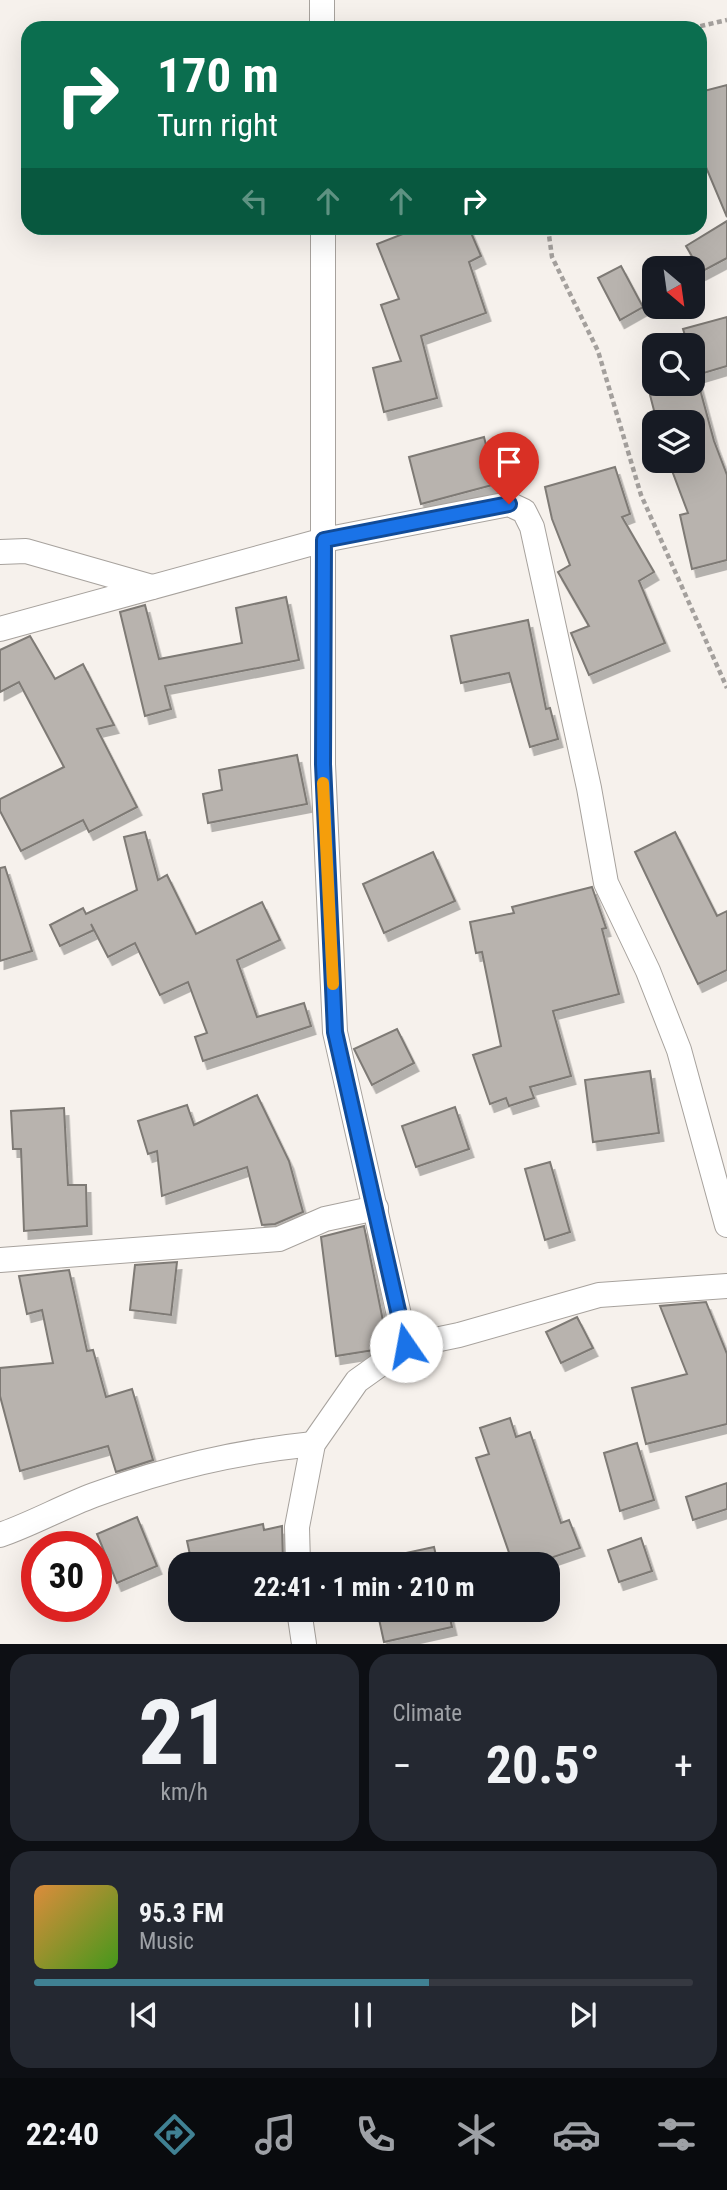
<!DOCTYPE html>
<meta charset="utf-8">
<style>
:root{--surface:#171b24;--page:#242831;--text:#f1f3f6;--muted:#9ea1a6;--line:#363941;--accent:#408193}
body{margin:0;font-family:"Roboto Condensed",sans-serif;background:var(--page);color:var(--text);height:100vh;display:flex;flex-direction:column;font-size:26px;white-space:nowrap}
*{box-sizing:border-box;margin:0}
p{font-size:23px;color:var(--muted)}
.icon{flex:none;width:38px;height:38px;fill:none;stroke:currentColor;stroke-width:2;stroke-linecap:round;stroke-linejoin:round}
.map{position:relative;height:1644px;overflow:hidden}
.panel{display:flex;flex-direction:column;gap:10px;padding:10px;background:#0d0f14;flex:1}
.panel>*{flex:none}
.top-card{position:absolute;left:21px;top:21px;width:686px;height:214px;border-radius:21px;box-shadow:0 7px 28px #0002;background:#0b6e4f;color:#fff;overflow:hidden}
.needle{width:46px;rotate:151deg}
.tools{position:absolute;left:642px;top:256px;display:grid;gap:14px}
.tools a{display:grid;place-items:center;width:63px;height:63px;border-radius:14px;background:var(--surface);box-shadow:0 7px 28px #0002;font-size:35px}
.speed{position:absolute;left:21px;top:1531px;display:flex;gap:14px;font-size:35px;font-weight:700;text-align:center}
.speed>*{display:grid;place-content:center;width:91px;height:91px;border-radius:50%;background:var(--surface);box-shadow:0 7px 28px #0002;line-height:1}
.speed .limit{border:10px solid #d22;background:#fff;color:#111}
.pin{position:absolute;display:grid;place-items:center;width:60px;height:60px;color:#fff;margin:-72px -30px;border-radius:50% 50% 50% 0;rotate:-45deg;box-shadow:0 0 7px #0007}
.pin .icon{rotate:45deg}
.me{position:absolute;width:77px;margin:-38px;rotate:348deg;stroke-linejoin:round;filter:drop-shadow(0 0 5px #0008)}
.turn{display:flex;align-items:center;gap:24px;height:147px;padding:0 21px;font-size:32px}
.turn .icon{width:91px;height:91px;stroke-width:2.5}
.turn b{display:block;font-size:49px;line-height:60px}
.lanes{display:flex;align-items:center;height:66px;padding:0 21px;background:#0003;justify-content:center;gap:35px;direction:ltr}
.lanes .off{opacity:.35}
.big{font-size:52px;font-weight:700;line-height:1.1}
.panel .widget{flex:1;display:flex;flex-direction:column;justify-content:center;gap:10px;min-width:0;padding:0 24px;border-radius:21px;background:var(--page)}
.panel .dial{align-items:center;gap:0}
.dial b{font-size:91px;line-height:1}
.song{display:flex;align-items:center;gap:21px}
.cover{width:84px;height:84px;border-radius:10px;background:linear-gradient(135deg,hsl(30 70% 55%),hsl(100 70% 35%))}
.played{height:7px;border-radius:4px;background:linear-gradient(90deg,var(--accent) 60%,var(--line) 60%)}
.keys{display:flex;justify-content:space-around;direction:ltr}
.heat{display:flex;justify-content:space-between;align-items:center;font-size:38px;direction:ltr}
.panel .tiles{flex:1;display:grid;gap:10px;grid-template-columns:1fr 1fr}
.widget:last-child{grid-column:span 2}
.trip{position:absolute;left:168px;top:1552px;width:392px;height:70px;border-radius:21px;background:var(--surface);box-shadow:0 7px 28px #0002;font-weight:700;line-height:70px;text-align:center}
.menu{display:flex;height:112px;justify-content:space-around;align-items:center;background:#090b0e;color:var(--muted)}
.menu .icon{width:49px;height:49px}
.menu .selected{color:var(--accent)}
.menu b{font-size:32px;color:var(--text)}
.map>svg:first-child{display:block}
</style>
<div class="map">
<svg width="727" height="1644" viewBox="0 0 727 1644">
<defs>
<filter id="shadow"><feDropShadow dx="4.5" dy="8" stdDeviation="0" flood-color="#0004"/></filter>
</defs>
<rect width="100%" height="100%" fill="#f6f1ec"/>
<g fill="#b8b3ae" stroke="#7e7a75" stroke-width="2" filter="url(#shadow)">
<path d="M727 85V217L700 153V92Z"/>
<path d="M727 221V258L701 272 686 246Z"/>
<path d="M418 228H469L481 256 469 262 486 313 421 336 437 398 384 412 373 368 401 361 381 305 399 299 377 244Z"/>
<path d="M621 266 643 307 620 320 598 278Z"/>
<path d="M727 317V366L697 375 693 345H688L683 329Z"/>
<path d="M698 382 714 441 727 475V560L692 569 680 515 688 513 668 460H693V422H657L650 395Z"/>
<path d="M484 437 496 484 421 504 409 457Z"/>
<path d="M615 467 630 514 622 517 654 572 639 581 665 643 589 675 571 633 589 626 558 572 570 565 552 519 545 487Z"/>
<path d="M286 597 299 660 165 686 171 709 145 716 120 612 145 605 159 659 242 643 236 608Z"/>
<path d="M528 620 546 709 550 708 558 739 530 747 509 673 461 683 451 636Z"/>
<path d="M30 636 55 679 83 664 114 725 97 729 137 807 89 832 83 820 21 851 0 811V799L64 767 19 682 0 692V650Z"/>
<path d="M297 755 307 804 208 823 203 794 222 790 219 770Z"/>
<path d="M145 832 158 880 167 875 196 934 262 902 280 940 237 960 257 1017 304 1003 311 1026 203 1061 195 1037 207 1033 188 982 160 995 135 943 108 957 91 924 94 930 60 946 50 925 83 908 86 914 137 890 124 837Z"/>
<path d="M675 832 717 916 727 911V970L698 984 635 852Z"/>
<path d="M433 852 455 901 384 933 363 884Z"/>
<path d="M5 867 32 951 0 961V868Z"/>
<path d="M592 887 606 928 602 929 619 994 553 1011 571 1076 530 1087 534 1098 509 1106 506 1098 490 1104 473 1055 501 1046 482 952 476 953 470 922 514 913 512 907Z"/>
<path d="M397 1029 414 1063 372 1085 354 1049Z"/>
<path d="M650 1071 659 1133 593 1142 585 1080Z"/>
<path d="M257 1095 289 1161 303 1212 275 1224 262 1225 247 1167 162 1196 157 1151 148 1154 138 1121 187 1105 194 1125Z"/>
<path d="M455 1107 469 1149 416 1167 402 1126Z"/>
<path d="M64 1108 68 1185H86L87 1226 24 1231 21 1149H13L11 1111Z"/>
<path d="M550 1162 570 1232 545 1240 525 1169Z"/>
<path d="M364 1226 387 1341 374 1350 336 1356 321 1237Z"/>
<path d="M177 1262 171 1315 130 1310 135 1265Z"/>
<path d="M69 1270 87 1351 93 1350 106 1397 132 1389 153 1460 116 1472 108 1446 20 1471 0 1396V1368L53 1363 42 1310 27 1314 19 1276Z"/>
<path d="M706 1302 727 1354V1424L646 1444 632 1388 687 1374 660 1306Z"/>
<path d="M577 1317 593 1348 561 1363 546 1332Z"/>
<path d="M510 1418 516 1437 530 1432 561 1523 569 1520 580 1548 533 1564H513L476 1458 489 1454 480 1428Z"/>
<path d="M637 1443 654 1500 620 1511 604 1453Z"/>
<path d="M727 1483V1509L693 1520 686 1497Z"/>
<path d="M137 1517 157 1566 117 1583 97 1534Z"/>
<path d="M263 1524 264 1530 282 1526 283 1563 192 1564 187 1541Z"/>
<path d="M641 1538 652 1571 619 1582 608 1550Z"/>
<path d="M434 1547 438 1564H394L392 1556Z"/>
<path d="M377 1610H448L452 1627 384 1642Z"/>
</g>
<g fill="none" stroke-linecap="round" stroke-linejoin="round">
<defs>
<g id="minor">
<path d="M322 0V28"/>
<path d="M0 552 26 551 152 587"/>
<path d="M0 629 324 540 509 504 524 511 532 527 589 788 606 883 648 971 679 1050 727 1225"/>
<path d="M0 1260 279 1239 325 1219 376 1208"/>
<path d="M406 1346 459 1335 599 1295 727 1286"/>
<path d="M0 1535C32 1524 62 1507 94 1495 168 1468 234 1452 313 1444"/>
<path d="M298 1564 297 1527 313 1444 357 1381 406 1346 335 1032 323 764V228"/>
<path d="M299 1610 304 1644"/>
</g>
</defs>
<use href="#minor" stroke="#a7a29d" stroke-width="26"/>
<g stroke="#a4a09d" stroke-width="4.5" stroke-dasharray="5 3.5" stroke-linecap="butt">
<path d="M692 28 727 20"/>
<path d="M548 228 552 257 598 351 641 495 727 688"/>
</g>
<use href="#minor" stroke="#fff" stroke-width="24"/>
</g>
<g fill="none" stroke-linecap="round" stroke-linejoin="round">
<defs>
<path id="route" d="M406 1346 335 1032 323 764 324 540 509 504"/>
</defs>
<use href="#route" stroke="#114b97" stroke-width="18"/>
<use href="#route" stroke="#1a73e8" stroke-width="12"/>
<path stroke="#f59e0b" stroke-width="12" d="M323 783 333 984"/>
</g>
</svg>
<div class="tools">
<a><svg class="needle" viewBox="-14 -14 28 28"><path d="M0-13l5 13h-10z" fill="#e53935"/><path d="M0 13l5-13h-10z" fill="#9ea1a6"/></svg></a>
<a><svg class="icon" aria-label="search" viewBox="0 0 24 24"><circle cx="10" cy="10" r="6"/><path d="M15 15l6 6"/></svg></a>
<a><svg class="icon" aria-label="layers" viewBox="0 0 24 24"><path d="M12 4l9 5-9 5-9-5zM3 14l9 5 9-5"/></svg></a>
</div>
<div class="speed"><div class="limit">30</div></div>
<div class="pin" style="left:509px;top:504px;background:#d93025"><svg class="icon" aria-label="arrive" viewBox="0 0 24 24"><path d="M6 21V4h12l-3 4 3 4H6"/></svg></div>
<svg class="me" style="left:406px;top:1346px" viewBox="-20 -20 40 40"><circle r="19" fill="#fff"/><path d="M0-13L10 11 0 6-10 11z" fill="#1a73e8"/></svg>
<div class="trip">22:41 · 1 min · 210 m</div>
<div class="top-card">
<div class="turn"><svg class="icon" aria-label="right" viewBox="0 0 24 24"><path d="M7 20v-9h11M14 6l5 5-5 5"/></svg><div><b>170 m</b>Turn right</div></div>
<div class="lanes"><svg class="icon off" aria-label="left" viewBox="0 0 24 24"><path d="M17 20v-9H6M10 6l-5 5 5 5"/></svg><svg class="icon off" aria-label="ahead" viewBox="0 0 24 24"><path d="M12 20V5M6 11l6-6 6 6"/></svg><svg class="icon off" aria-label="ahead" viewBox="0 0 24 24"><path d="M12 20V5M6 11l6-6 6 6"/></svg><svg class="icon" aria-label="right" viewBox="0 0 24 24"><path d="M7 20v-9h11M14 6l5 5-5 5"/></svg></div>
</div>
</div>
<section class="panel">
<div class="tiles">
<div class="widget dial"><b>21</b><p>km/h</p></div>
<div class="widget"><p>Climate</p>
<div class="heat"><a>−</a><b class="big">20.5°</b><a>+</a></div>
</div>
<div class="widget">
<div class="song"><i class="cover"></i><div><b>95.3 FM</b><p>Music</p></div></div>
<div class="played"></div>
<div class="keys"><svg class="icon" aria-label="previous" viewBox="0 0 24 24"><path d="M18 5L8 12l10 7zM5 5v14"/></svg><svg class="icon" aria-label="pause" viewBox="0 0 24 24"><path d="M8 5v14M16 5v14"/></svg><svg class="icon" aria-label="next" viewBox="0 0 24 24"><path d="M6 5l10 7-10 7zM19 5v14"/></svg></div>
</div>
</div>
</section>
<nav class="menu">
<b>22:40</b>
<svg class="icon selected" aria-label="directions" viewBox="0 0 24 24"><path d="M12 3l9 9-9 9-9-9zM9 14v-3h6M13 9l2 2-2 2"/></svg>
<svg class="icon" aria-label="music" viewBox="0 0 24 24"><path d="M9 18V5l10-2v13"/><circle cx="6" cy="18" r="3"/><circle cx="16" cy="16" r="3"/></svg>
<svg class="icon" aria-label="phone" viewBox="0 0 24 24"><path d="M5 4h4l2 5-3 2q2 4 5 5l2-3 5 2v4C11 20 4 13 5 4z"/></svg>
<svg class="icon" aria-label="climate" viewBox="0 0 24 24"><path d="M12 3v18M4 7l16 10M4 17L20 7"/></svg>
<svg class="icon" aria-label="car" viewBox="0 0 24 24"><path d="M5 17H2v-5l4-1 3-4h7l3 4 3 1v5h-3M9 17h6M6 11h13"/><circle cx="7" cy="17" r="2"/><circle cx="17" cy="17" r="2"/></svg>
<svg class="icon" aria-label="filters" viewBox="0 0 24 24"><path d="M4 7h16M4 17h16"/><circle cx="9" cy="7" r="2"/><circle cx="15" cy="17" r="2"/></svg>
</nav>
